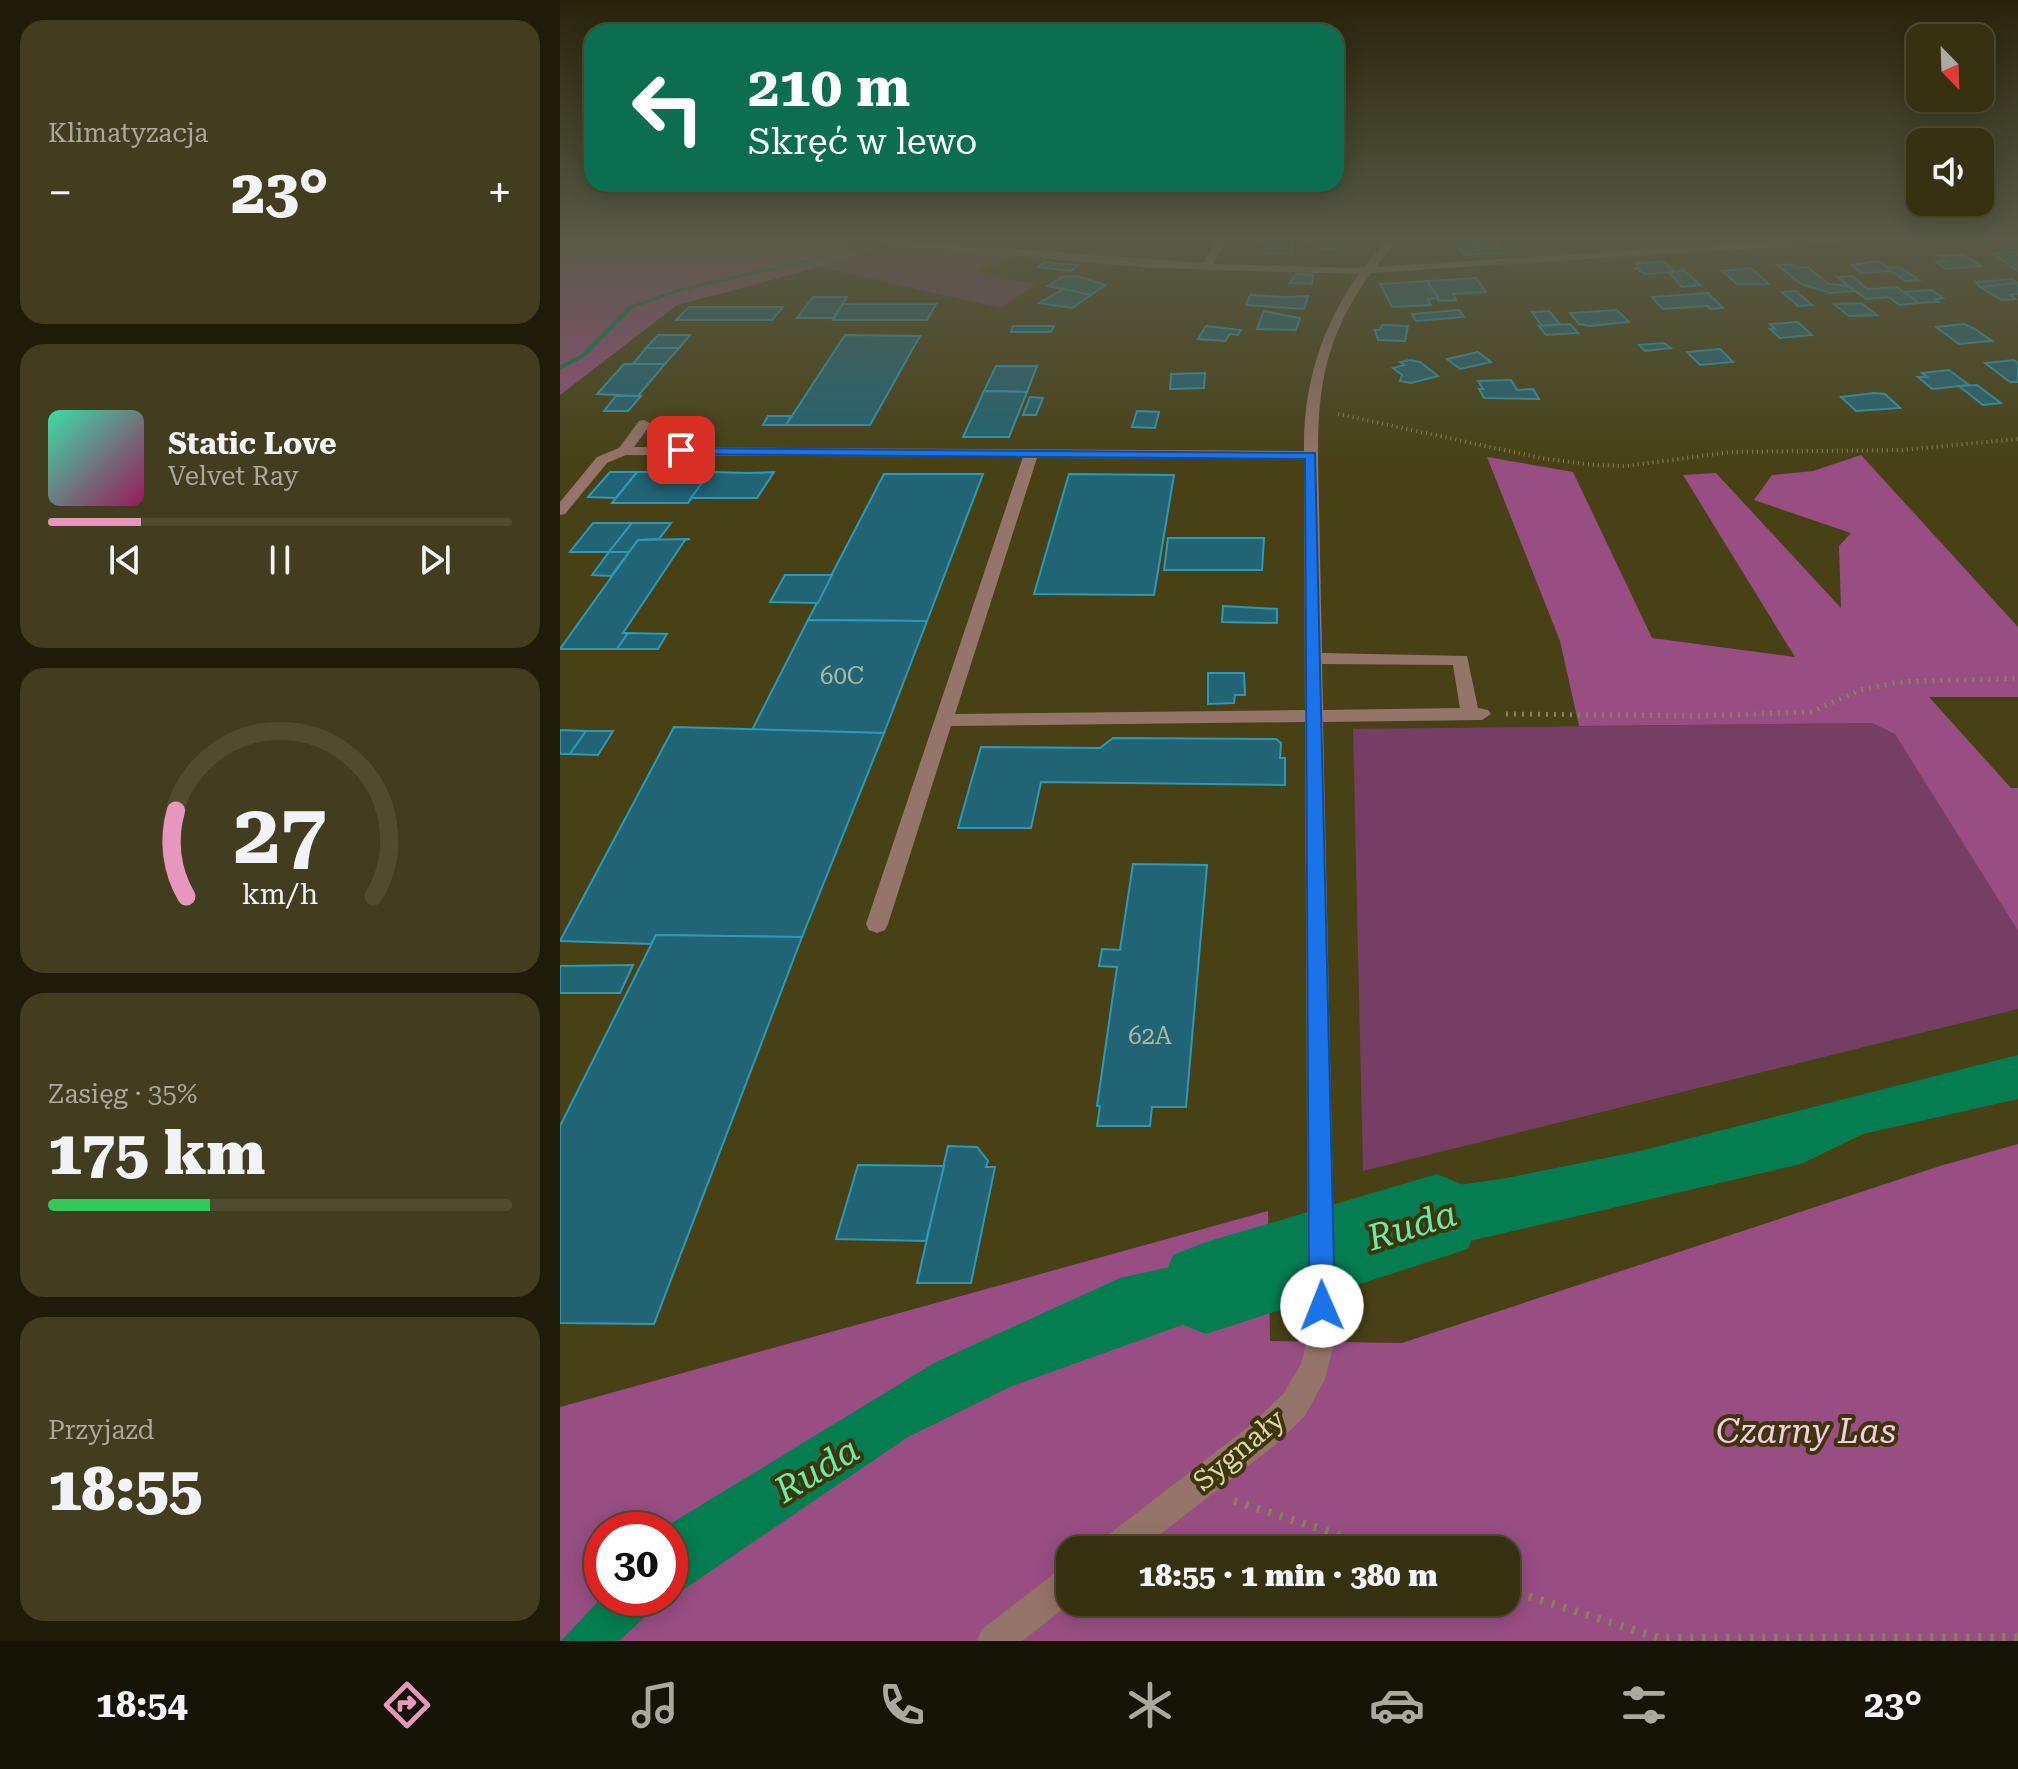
<!DOCTYPE html>
<html lang="pl">
<meta charset="utf-8">
<style>
:root{--surface:#363110;--page:#413d1e;--text:#f1f3f6;--muted:#aaa99f;--line:#504c30;--accent:#e797bd}
body{margin:0;font-family:"Roboto Serif",serif;background:var(--page);color:var(--text);height:100vh;display:flex;flex-direction:column;font-size:30px;white-space:nowrap}
*{box-sizing:border-box;margin:0}
p{font-size:26px;color:var(--muted)}
.icon{flex:none;width:44px;height:44px;fill:none;stroke:currentColor;stroke-width:2;stroke-linecap:round;stroke-linejoin:round}
.map{position:relative;flex:1;overflow:hidden}
.panel{display:flex;flex-direction:column;gap:20px;padding:20px;background:#1e1b09;width:560px}
.panel>*{flex:none}
.hud{position:absolute;left:24px;top:24px;width:760px;height:168px;border-radius:24px;box-shadow:0 4px 20px #0003,0 0 0 2px var(--line);background:#0b6e4f;color:#fff;overflow:hidden}
.needle{width:52px;rotate:157deg}
.tools{position:absolute;left:1346px;top:24px;display:grid;gap:16px}
.tools a{display:grid;place-items:center;width:88px;height:88px;border-radius:16px;background:var(--surface);box-shadow:0 4px 20px #0003,0 0 0 2px var(--line);font-size:40px}
.speed{position:absolute;left:24px;top:1512px;display:flex;gap:16px;font-size:40px;font-weight:700;text-align:center}
.speed>*{display:grid;place-content:center;width:104px;height:104px;border-radius:50%;background:var(--surface);box-shadow:0 4px 20px #0003,0 0 0 2px var(--line);line-height:1}
.speed .limit{border:12px solid #d22;background:#fff;color:#111}
.pin{position:absolute;display:grid;place-items:center;width:68px;height:68px;color:#fff;margin:-34px;border-radius:16px;box-shadow:0 4px 12px #0006}
.me{position:absolute;width:88px;margin:-44px;rotate:359deg;stroke-linejoin:round;filter:drop-shadow(0 0 6px #0008)}
.turn{display:flex;align-items:center;gap:28px;height:168px;padding:0 32px;font-size:36px}
.turn .icon{width:104px;height:104px;stroke-width:2.5}
.turn b{display:block;font-size:56px;line-height:68px}
.big{font-size:60px;font-weight:800;line-height:1.1}
.panel .card{flex:1;display:flex;flex-direction:column;justify-content:center;gap:12px;min-width:0;padding:0 28px;border-radius:24px;background:var(--page)}
.panel .dial{align-items:center;gap:0}
.dial svg{height:208px;overflow:visible;fill:none;stroke:var(--line);stroke-width:7;stroke-linecap:round;text-anchor:middle}
.dial text{fill:var(--text);stroke:none}
.song{display:flex;align-items:center;gap:24px}
.cover{width:96px;height:96px;border-radius:12px;background:linear-gradient(135deg,hsl(160 70% 55%),hsl(330 70% 35%))}
.played{height:8px;border-radius:4px;background:linear-gradient(90deg,var(--accent) 20%,var(--line) 20%)}
.keys{display:flex;justify-content:space-around;direction:ltr}
.heat{display:flex;justify-content:space-between;align-items:center;font-size:44px;direction:ltr}
.charge{height:12px;border-radius:6px;background:linear-gradient(90deg,#34c759 35%,var(--line) 0)}
.trip{position:absolute;left:496px;top:1536px;width:464px;height:80px;border-radius:24px;background:var(--surface);box-shadow:0 4px 20px #0003,0 0 0 2px var(--line);font-weight:800;line-height:80px;text-align:center}
.menu{display:flex;height:128px;justify-content:space-around;align-items:center;background:#161406;color:var(--muted)}
.menu .icon{width:56px;height:56px}
.menu .selected{color:var(--accent)}
.menu b{font-size:36px;color:var(--text)}
main{display:flex;flex:1;min-height:0}
.map>svg:first-child{display:block}
</style>
<main>
<section class="panel">
<div class="card"><p>Klimatyzacja</p>
<div class="heat"><a>−</a><b class="big">23°</b><a>+</a></div>
</div>
<div class="card">
<div class="song"><i class="cover"></i><div><b>Static Love</b><p>Velvet Ray</p></div></div>
<div class="played"></div>
<div class="keys"><svg class="icon" aria-label="previous" viewBox="0 0 24 24"><path d="M18 5L8 12l10 7zM5 5v14"/></svg><svg class="icon" aria-label="pause" viewBox="0 0 24 24"><path d="M8 5v14M16 5v14"/></svg><svg class="icon" aria-label="next" viewBox="0 0 24 24"><path d="M6 5l10 7-10 7zM19 5v14"/></svg></div>
</div>
<div class="card dial"><svg viewBox="0 0 100 80">
<path d="M14 69A42 42 0 1 1 86 69"/>
<path d="M14 69A42 42 0 0 1 10 36" stroke="#e797bd"/>
<text x="50" y="56" font-size="32" font-weight="700">27</text>
<text x="50" y="72" font-size="11">km/h</text>
</svg></div>
<div class="card"><p>Zasięg · 35%</p><b class="big">175 km</b><div class="charge"></div></div>
<div class="card"><p>Przyjazd</p><b class="big">18:55</b></div>
</section>
<div class="map">
<svg width="1458" height="1641" viewBox="0 0 1458 1641">
<rect width="100%" height="100%" fill="#484116"/>
<g fill="#763e65">
<path d="M328 247 458 255 416 272 476 285 440 308 260 267Z"/>
<path d="M1312 723 1335 733 1458 931V1009L803 1171 793 729Z"/>
</g>
<g fill="#984e83" fill-rule="evenodd">
<path d="M0 240H279L322 247 260 267 117 305 0 395Z"/>
<path d="M1301 455 1458 627V697H1369L1451 788H1458V931L1335 734 1312 723 1019 726 1000 641 927 457 1013 472 1092 638 1235 657 1123 475 1156 473 1281 608 1279 546 1291 533 1194 500 1212 475 1253 471Z"/>
<path d="M1458 1144V1641H0V1407L708 1211 710 1341 842 1343 1380 1166ZM42 1530H110V1598H42ZM510 1550H946V1602H510Z"/>
</g>
<g fill="#047e51">
<path d="M1458 1055V1099L1303 1134 1241 1164 790 1269V1201L947 1178 1080 1151Z"/>
<path d="M731 1240V1286L450 1387 348 1437 89 1613 59 1641H1L42 1597 110 1598V1530H105L110 1524 374 1363 560 1278Z"/>
</g>
<g fill="none" stroke-linecap="round" stroke-linejoin="round">
<path fill="#047e51" fill-rule="evenodd" d="M314 244 316 247 125 290 73 308 26 356 0 370V365L22 354 69 306 121 288Z"/>
<path fill="#047e51" fill-rule="evenodd" d="M877 1174 908 1187 921 1218 908 1249 646 1334 613 1321 600 1288 613 1255 646 1242Z"/>
</g>
<g fill="#206475" stroke="#2e99b4" stroke-width="2">
<path d="M491 240H525L522 245 488 244Z"/>
<path d="M700 240H733L732 254H705L707 243H700Z"/>
<path d="M745 240H778L781 249H761L760 244H746Z"/>
<path d="M891 240H911L921 254 904 255Z"/>
<path d="M913 242 937 244 944 253 921 254Z"/>
<path d="M1445 251 1458 253V271L1433 254Z"/>
<path d="M1404 255 1421 266 1386 269 1376 262 1385 261 1378 256Z"/>
<path d="M1318 261 1329 268 1340 267 1359 280 1345 281 1331 271 1301 273 1291 265Z"/>
<path d="M484 262 504 264 518 265 511 271 478 267Z"/>
<path d="M1104 262 1115 272 1085 274 1075 268H1079L1076 263Z"/>
<path d="M1233 264 1238 268 1248 267 1269 284 1289 286 1295 291 1270 293 1241 284 1217 265Z"/>
<path d="M1191 268 1209 284H1177L1162 271Z"/>
<path d="M1124 270 1140 285 1122 287 1109 273Z"/>
<path d="M737 274 753 275 752 284 729 283Z"/>
<path d="M517 276 545 285 531 295 488 286 502 277Z"/>
<path d="M1292 276 1308 289 1337 287 1359 303 1339 305 1329 297 1306 299 1277 277Z"/>
<path d="M916 278 926 292 893 294 896 300 879 301 867 281Z"/>
<path d="M1451 279 1458 283 1420 287 1416 282Z"/>
<path d="M867 281 878 298 868 299 871 305 832 307 820 284Z"/>
<path d="M1458 283V294L1450 295 1456 299 1442 300 1420 287Z"/>
<path d="M504 289 531 295 512 308 479 303Z"/>
<path d="M1372 290 1383 298 1375 299 1379 302 1359 303 1344 292Z"/>
<path d="M1236 291 1252 305 1238 306 1222 292Z"/>
<path d="M1148 293 1163 308 1150 309 1147 306 1103 309 1092 297Z"/>
<path d="M690 295 722 297 748 296 744 309 686 305Z"/>
<path d="M253 297H287L273 318H237Z"/>
<path d="M1301 303 1317 315 1289 316 1274 304Z"/>
<path d="M283 304H376L367 320H273Z"/>
<path d="M129 307H223L212 320H116Z"/>
<path d="M899 310 904 317 856 321 852 314Z"/>
<path d="M1057 310 1069 322 1029 326 1019 324 1010 313Z"/>
<path d="M704 311 740 318 736 330 697 329Z"/>
<path d="M989 311 1000 324 982 326 972 312Z"/>
<path d="M1238 322 1252 335 1220 338 1210 329H1215L1210 324Z"/>
<path d="M1010 324 1018 333 986 335 979 326Z"/>
<path d="M1404 324 1415 329 1432 341 1399 344 1376 327Z"/>
<path d="M822 325 848 326 845 341 818 340 815 330H820Z"/>
<path d="M453 326H494L491 332H451Z"/>
<path d="M646 326 672 329 681 330 678 335 670 334 665 341 638 339Z"/>
<path d="M98 335H130L119 348H86Z"/>
<path d="M285 335 360 336 310 425H226Z"/>
<path d="M1104 343 1111 348 1085 351 1079 345Z"/>
<path d="M86 348H119L105 364H73Z"/>
<path d="M1160 349 1173 362 1140 365 1127 352Z"/>
<path d="M918 352 931 362 900 369 887 359Z"/>
<path d="M850 360 860 362 878 376 851 383 840 381 842 375 833 368 845 365 840 362Z"/>
<path d="M1454 360 1458 363V382H1450L1425 363Z"/>
<path d="M64 364H105L78 396 37 394Z"/>
<path d="M436 366H477L467 392 424 391Z"/>
<path d="M1389 370 1409 385 1372 389 1358 377H1367L1362 373Z"/>
<path d="M645 373 644 388 610 389 611 374Z"/>
<path d="M951 380 957 390 973 389 979 399 924 398 919 389H923L918 381Z"/>
<path d="M1417 385 1441 403 1423 405 1399 386Z"/>
<path d="M424 391 467 392 449 437H403Z"/>
<path d="M1314 393 1325 394 1340 408 1296 411 1281 397Z"/>
<path d="M56 396H81L68 411H44Z"/>
<path d="M470 397 483 398 476 415H463Z"/>
<path d="M577 411 599 412 595 428 572 427Z"/>
<path d="M208 416H231L226 425H203Z"/>
<path d="M50 472H77L56 498 28 497Z"/>
<path d="M77 472H150L128 503H52Z"/>
<path d="M150 472 188 473 214 472 197 498H131Z"/>
<path d="M324 474H423L367 621 248 620Z"/>
<path d="M509 474 614 475 594 595 474 594Z"/>
<path d="M33 523H72L49 552H10Z"/>
<path d="M72 523H111L99 539 78 540 69 552H49Z"/>
<path d="M608 538H704L702 570H604Z"/>
<path d="M130 539 125 540 63 633H68L57 649H0L78 540Z"/>
<path d="M49 552H69L51 576 32 575Z"/>
<path d="M225 575H272L258 603 210 602Z"/>
<path d="M663 606 717 609V623L662 622Z"/>
<path d="M248 620 367 621 324 733 191 732Z"/>
<path d="M68 633 107 634 98 649H57Z"/>
<path d="M648 673H684L685 695H675L674 703 648 704Z"/>
<path d="M114 727 324 733 242 937 96 935 91 944 0 941Z"/>
<path d="M0 730 26 731 10 754H0Z"/>
<path d="M26 731H53L38 755 10 754Z"/>
<path d="M553 738 716 739 721 743 720 758H725V785L481 782 471 828H398L421 747 540 748Z"/>
<path d="M573 864 647 865 626 1107H592L590 1126H537L540 1106H537L557 967 539 966 542 949 560 950Z"/>
<path d="M96 935 242 937 94 1324 0 1323V1126Z"/>
<path d="M73 965 60 993H0V966Z"/>
<path d="M388 1146 417 1147 428 1161 426 1167H435L411 1283H357Z"/>
<path d="M298 1165 384 1166 366 1241 276 1239Z"/>
</g>
<g fill="none" stroke-linecap="round" stroke-linejoin="round">
<path stroke="#898259" stroke-width="4" stroke-dasharray="1 4" stroke-linecap="butt" d="M778 414 981 458 1032 465 1066 466 1171 452 1342 450 1458 439"/>
<path stroke="#898259" stroke-width="5" stroke-dasharray="2 6" stroke-linecap="butt" d="M946 714 1137 716 1251 712 1300 690 1339 682 1458 678"/>
<g stroke="#898259" stroke-width="8" stroke-dasharray="3 9" stroke-linecap="butt">
<path d="M674 1501 826 1550"/>
<path d="M946 1589 1099 1638 1458 1637"/>
</g>
<g fill="#957469" fill-rule="evenodd">
<path d="M296 240H332L643 263 657 240H667L653 264 796 268 804 267 826 240H836L816 267 1235 240H1281L1276 243 811 273C753 353 757 413 759 506 760 555 761 604 762 653L907 656 918 708 928 710 931 714 922 720 763 722 776 1336 765 1379 745 1416 714 1446 580 1550H538L543 1539 692 1424 723 1394 741 1364 748 1336 745 722 391 726 328 924 325 930 317 933 309 930 306 924 463 457 66 455 47 463 5 514 0 515V502L37 457 59 448 79 421 84 420 91 424 74 447 744 451C743 386 761 327 799 274L593 268 301 243ZM477 458 744 459 745 710 395 714ZM762 664 893 665 900 708 763 710Z"/>
<path d="M510 1567 512 1602 462 1641H417L422 1629 498 1571Z"/>
</g>
</g>
<linearGradient id="sky" x2="0" y2="1"><stop stop-color="#28240c"/><stop offset="0.51" stop-color="#585a47"/><stop offset="1" stop-color="#585a47" stop-opacity="0"/></linearGradient>
<rect width="1458" height="469" fill="url(#sky)"/>
<path fill="#1a73e8" stroke="#114b97" stroke-width="2" d="M117 448 755 453 775 1306 771 1315 762 1319 753 1315 749 1306 745 459 121 454 117 453Z"/>
<g text-anchor="middle" dominant-baseline="central" stroke-width="8" stroke-linejoin="round" paint-order="stroke">
<g font-size="24" fill="#acb9a0">
<text x="282" y="676">60C</text>
<text x="590" y="1036">62A</text>
</g>
<g font-size="28" fill="#dbd5af" stroke="#3e360a">
<text transform="translate(679 1450) rotate(-40)">Sygnały</text>
</g>
<g font-size="34" font-style="italic" fill="#f6cbe7" stroke="#3e360a">
<text x="1246" y="1431">Czarny Las</text>
</g>
<g font-size="36" font-style="italic" fill="#68ecab" stroke="#3e360a">
<text transform="translate(852 1226) rotate(-17)">Ruda</text>
<text transform="translate(257 1470) rotate(-31)">Ruda</text>
</g>
</g>
</svg>
<div class="tools">
<a><svg class="needle" viewBox="-14 -14 28 28"><path d="M0-13l5 13h-10z" fill="#e53935"/><path d="M0 13l5-13h-10z" fill="#aaa99f"/></svg></a>
<a><svg class="icon" aria-label="sound" viewBox="0 0 24 24"><path d="M4 9h4l5-4v14l-5-4H4zM17 9q2 3 0 6"/></svg></a>
</div>
<div class="speed"><div class="limit">30</div></div>
<div class="pin" style="left:121px;top:450px;background:#d93025"><svg class="icon" aria-label="arrive" viewBox="0 0 24 24"><path d="M6 21V4h12l-3 4 3 4H6"/></svg></div>
<svg class="me" style="left:762px;top:1306px" viewBox="-20 -20 40 40"><circle r="19" fill="#fff"/><path d="M0-13L10 11 0 6-10 11z" fill="#1a73e8"/></svg>
<div class="trip">18:55 · 1 min · 380 m</div>
<div class="hud">
<div class="turn"><svg class="icon" aria-label="left" viewBox="0 0 24 24"><path d="M17 20v-9H6M10 6l-5 5 5 5"/></svg><div><b>210 m</b>Skręć w lewo</div></div>
</div>
</div>
</main>
<nav class="menu">
<b>18:54</b>
<svg class="icon selected" aria-label="directions" viewBox="0 0 24 24"><path d="M12 3l9 9-9 9-9-9zM9 14v-3h6M13 9l2 2-2 2"/></svg>
<svg class="icon" aria-label="music" viewBox="0 0 24 24"><path d="M9 18V5l10-2v13"/><circle cx="6" cy="18" r="3"/><circle cx="16" cy="16" r="3"/></svg>
<svg class="icon" aria-label="phone" viewBox="0 0 24 24"><path d="M5 4h4l2 5-3 2q2 4 5 5l2-3 5 2v4C11 20 4 13 5 4z"/></svg>
<svg class="icon" aria-label="climate" viewBox="0 0 24 24"><path d="M12 3v18M4 7l16 10M4 17L20 7"/></svg>
<svg class="icon" aria-label="car" viewBox="0 0 24 24"><path d="M5 17H2v-5l4-1 3-4h7l3 4 3 1v5h-3M9 17h6M6 11h13"/><circle cx="7" cy="17" r="2"/><circle cx="17" cy="17" r="2"/></svg>
<svg class="icon" aria-label="filters" viewBox="0 0 24 24"><path d="M4 7h16M4 17h16"/><circle cx="9" cy="7" r="2"/><circle cx="15" cy="17" r="2"/></svg>
<b>23°</b>
</nav>
